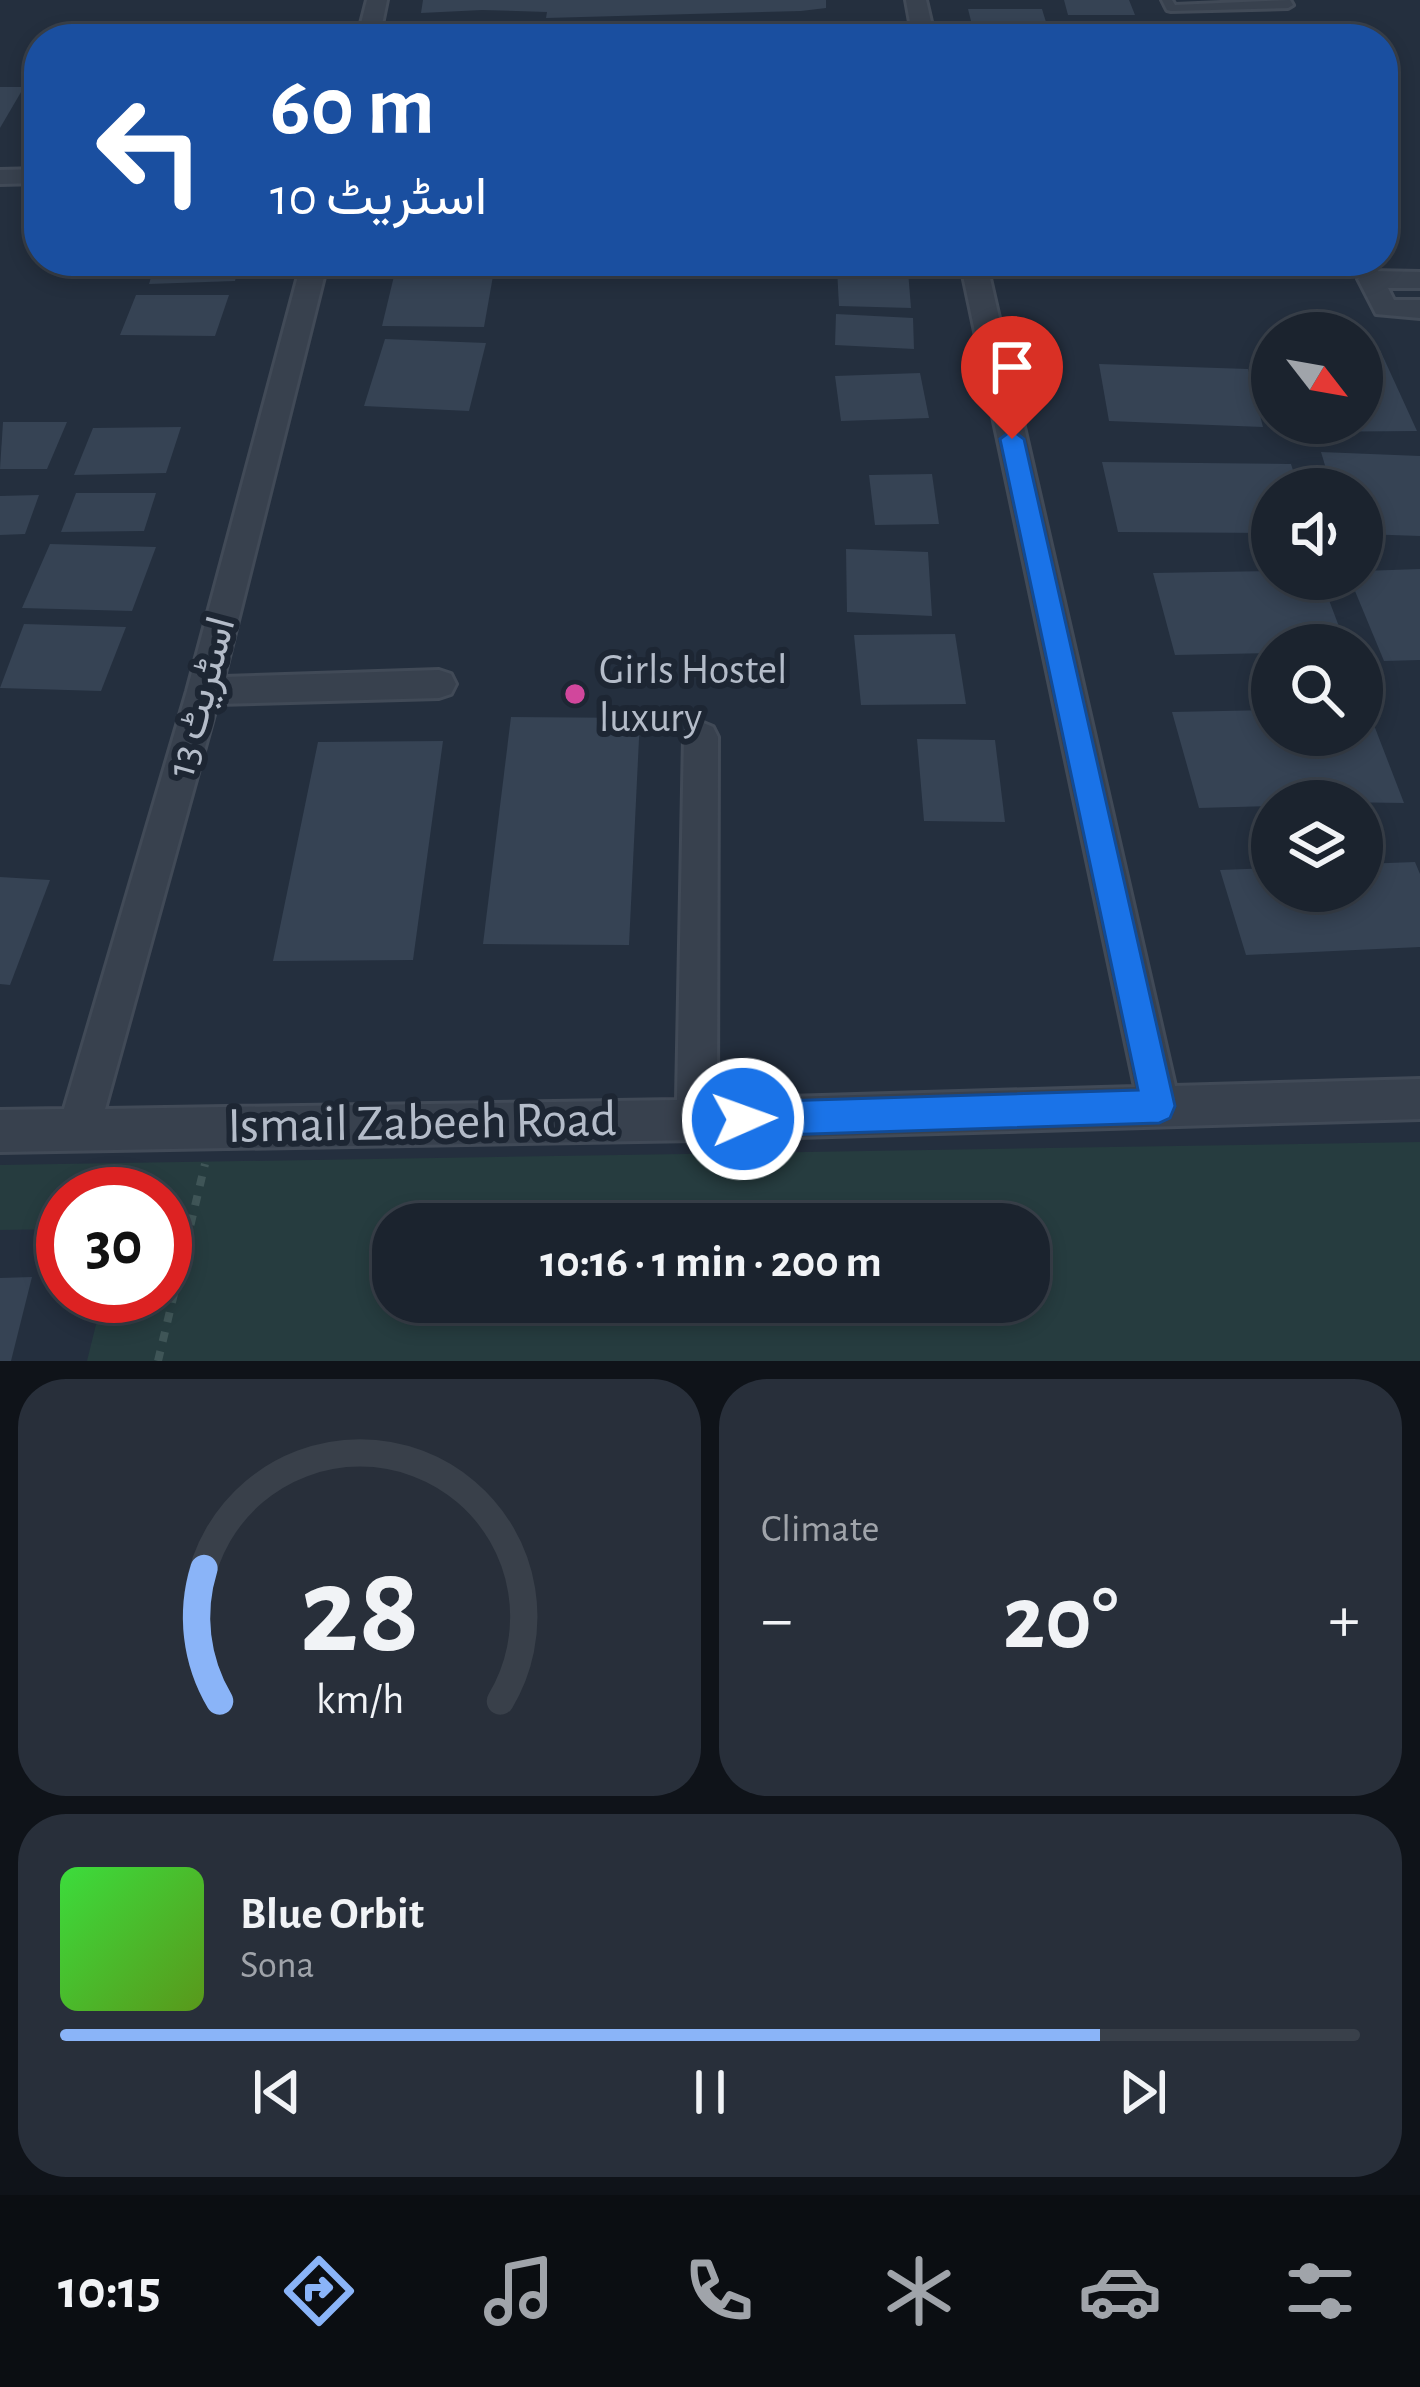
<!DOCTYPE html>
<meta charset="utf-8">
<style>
:root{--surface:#1b232e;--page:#282f3a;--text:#f1f3f6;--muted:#a0a4aa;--line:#39404a;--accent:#8ab4f8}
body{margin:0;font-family:"Alegreya Sans",Vazirmatn,sans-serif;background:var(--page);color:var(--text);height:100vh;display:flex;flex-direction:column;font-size:45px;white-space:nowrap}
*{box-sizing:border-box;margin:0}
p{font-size:39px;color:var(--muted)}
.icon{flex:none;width:66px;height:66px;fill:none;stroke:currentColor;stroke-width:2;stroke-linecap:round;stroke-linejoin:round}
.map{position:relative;height:1361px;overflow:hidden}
.drawer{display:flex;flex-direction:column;gap:18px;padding:18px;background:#0f1319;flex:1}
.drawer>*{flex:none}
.banner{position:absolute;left:24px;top:24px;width:1374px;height:252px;border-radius:48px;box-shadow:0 6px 18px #0003,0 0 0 3px var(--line);background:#1a4fa0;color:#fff;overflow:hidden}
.needle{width:78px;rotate:121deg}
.tools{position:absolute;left:1251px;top:312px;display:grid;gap:24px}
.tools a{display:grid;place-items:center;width:132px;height:132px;border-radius:50%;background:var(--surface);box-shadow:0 6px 18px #0003,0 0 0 3px var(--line);font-size:60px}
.speed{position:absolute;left:36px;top:1167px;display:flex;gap:24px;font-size:60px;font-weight:700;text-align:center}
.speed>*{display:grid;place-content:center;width:156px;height:156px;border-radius:50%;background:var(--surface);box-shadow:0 6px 18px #0003,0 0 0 3px var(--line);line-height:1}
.speed .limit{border:18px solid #d22;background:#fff;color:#111}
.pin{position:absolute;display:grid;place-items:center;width:102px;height:102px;color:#fff;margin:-123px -51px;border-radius:50% 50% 50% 0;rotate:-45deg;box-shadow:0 0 12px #0007}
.pin .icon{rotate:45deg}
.me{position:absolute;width:132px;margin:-66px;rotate:88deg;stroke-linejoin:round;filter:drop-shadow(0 0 9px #0008)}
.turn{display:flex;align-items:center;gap:42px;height:252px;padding:0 48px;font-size:54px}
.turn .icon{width:156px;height:156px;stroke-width:2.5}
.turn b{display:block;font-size:84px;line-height:102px}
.big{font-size:90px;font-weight:700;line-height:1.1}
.drawer .tile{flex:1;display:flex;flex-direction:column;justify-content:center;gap:18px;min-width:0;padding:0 42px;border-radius:48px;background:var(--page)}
.drawer .dial{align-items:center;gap:0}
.dial svg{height:312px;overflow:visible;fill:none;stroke:var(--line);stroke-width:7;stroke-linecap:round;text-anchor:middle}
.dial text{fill:var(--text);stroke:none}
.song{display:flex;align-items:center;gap:36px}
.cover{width:144px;height:144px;border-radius:18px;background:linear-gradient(135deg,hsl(120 70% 55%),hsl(90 70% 35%))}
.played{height:12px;border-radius:6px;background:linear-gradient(90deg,var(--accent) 80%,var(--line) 80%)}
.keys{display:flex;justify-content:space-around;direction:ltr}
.heat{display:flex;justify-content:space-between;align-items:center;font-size:66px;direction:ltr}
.drawer .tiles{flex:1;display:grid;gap:18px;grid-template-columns:1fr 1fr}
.tile:last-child{grid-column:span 2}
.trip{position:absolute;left:372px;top:1203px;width:678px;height:120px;border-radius:48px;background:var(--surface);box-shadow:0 6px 18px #0003,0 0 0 3px var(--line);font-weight:700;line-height:120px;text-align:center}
.menu{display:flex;height:192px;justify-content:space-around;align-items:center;background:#0b0e12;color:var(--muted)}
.menu .icon{width:84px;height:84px}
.menu .current{color:var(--accent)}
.menu b{font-size:54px;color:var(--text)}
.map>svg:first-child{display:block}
</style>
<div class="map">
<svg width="1420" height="1361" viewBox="0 0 1420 1361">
<rect width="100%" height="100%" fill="#242f3e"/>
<path fill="#263c3f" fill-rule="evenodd" d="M1420 1142V1361H87L103 1296H165V1194H63V1229L0 1230V1165ZM393 1224H1029V1302H393Z"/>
<g fill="#364354">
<path d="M423 0H826V8L801 11 546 18 547 12 482 10 421 13Z"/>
<path d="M1064 0H1129L1135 15H1068Z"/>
<path d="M968 9H1042L1049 32 974 33Z"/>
<path d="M0 87H24L0 128Z"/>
<path d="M156 261H240L235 281 149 284Z"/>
<path d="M837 269 908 271 911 308 839 306Z"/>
<path d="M394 276H493L484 327 382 326Z"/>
<path d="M136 295H229L215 336 120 335Z"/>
<path d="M836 314 913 318 914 349 835 345Z"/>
<path d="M385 339 486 343 469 411 364 406Z"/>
<path d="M1362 350H1380L1417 431 1298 432 1294 423H1362Z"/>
<path d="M1099 364 1248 369 1263 427 1109 421Z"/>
<path d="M920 373 929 418 841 421 835 376Z"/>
<path d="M3 422H67L47 469H0Z"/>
<path d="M181 427 166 473 74 475 93 428Z"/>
<path d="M1321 452 1420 456V536L1362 534V489H1332Z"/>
<path d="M1102 462 1291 464 1299 489H1272V533L1118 532Z"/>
<path d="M932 474 939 524 875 525 869 475Z"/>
<path d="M76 493H156L144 531 61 532Z"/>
<path d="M39 495 25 534 0 535V496Z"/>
<path d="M50 544 156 547 132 611 22 608Z"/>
<path d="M846 549 928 552 932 616 847 612Z"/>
<path d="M1420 569V660L1384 661 1350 579H1362V571Z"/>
<path d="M1272 571V579H1321L1346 645H1272V653L1175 655 1153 573Z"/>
<path d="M24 624 126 627 101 691 0 688Z"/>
<path d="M955 634 966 704 861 705 854 635Z"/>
<path d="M1362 707H1367L1404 803 1272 801V806L1199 808 1172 712 1272 710V735H1362Z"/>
<path d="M511 717 640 718 629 945 483 944Z"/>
<path d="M917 739 995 740 1005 822 924 821Z"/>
<path d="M443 741 413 960 273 961 318 742Z"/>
<path d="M1415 862 1420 874V947L1246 955 1220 870 1272 868V891H1362V864Z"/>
<path d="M0 877 50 880 10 985 0 984Z"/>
<path d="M32 1277 11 1361H0V1278Z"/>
</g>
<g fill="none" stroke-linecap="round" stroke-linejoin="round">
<defs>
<path id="service" d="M1162 0H1172L1175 5 1290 0 1293 5 1288 8 1171 11 1167 10Z"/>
<g id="minor">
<path d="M367 0H387L379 39H357Z"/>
<path d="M906 0H926L935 39H913Z"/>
<path d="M39 169V183L0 184V170Z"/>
<path d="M302 261H328L224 677 439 670 451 674 456 684 451 694 439 698 217 704 105 1109 677 1100 684 737 689 727 701 722 713 727 718 737 717 1099 1135 1087 960 261H986L1175 1086 1420 1079V1119L697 1140 0 1152V1110L64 1109 187 691Z"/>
<path d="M1371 271 1420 272V288H1388L1394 300H1420V318L1376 314 1358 279Z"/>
</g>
</defs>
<use href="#service" stroke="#414a57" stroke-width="6"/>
<use href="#minor" stroke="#414a57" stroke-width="6"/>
<path stroke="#3f5557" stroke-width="8" stroke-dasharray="10 10" stroke-linecap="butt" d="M158 1361 205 1164"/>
<use href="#service" fill="#38414e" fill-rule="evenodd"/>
<use href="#minor" fill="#38414e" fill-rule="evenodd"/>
</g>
<path fill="#1a73e8" stroke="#114b97" stroke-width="3" d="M1012 430 1024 439 1175 1106 1170 1118 1159 1123 743 1136 731 1131 726 1119 731 1107 743 1102 1138 1090 1000 439Z"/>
<circle fill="#d1479c" stroke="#1d2633" stroke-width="4.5" cx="575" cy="694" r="12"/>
<g text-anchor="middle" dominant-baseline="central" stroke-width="12" stroke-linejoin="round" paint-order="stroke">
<g font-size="42" fill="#b4bcc9" stroke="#1d2633" text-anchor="start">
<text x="599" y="670">Girls Hostel<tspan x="599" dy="48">luxury</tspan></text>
</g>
<g font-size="42" fill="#b4bcc9" stroke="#1d2633">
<text transform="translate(201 697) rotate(-75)">اسٹریٹ 13</text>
</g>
<g font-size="51" fill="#b4bcc9" stroke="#1d2633">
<text transform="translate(422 1123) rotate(-1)">Ismail Zabeeh Road</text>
</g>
</g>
</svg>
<div class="tools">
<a><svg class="needle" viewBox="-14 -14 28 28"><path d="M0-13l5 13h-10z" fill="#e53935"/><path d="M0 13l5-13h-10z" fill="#a0a4aa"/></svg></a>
<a><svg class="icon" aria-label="sound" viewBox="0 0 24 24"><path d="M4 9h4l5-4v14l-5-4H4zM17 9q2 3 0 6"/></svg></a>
<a><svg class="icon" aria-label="search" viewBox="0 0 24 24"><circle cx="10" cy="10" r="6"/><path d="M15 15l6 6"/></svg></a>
<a><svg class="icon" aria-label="layers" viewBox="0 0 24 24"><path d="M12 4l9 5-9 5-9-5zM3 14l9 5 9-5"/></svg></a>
</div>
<div class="speed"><div class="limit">30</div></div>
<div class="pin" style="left:1012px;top:439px;background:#d93025"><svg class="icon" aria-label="arrive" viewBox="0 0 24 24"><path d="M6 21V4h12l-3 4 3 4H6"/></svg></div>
<svg class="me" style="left:743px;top:1119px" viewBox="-20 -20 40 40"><circle r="17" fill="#1a73e8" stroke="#fff" stroke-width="3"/><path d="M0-11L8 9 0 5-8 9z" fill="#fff"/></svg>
<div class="trip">10:16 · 1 min · 200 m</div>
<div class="banner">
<div class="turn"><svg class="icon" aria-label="left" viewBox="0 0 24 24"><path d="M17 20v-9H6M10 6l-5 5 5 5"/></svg><div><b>60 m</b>اسٹریٹ 10</div></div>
</div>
</div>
<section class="drawer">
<div class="tiles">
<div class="tile dial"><svg viewBox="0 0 100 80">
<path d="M14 69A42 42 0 1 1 86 69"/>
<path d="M14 69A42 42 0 0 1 10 35" stroke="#8ab4f8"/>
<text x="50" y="56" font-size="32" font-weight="700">28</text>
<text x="50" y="72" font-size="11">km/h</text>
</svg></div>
<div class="tile"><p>Climate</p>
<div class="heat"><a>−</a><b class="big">20°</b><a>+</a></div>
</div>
<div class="tile">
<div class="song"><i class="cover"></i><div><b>Blue Orbit</b><p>Sona</p></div></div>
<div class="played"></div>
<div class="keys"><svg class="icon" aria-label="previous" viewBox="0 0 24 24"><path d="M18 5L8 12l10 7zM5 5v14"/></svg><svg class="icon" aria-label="pause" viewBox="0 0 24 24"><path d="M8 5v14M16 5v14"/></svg><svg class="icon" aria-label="next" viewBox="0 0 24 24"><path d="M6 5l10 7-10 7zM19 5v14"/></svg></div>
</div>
</div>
</section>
<nav class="menu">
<b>10:15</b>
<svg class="icon current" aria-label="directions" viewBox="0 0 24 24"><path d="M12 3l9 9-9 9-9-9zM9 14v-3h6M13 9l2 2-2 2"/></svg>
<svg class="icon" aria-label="music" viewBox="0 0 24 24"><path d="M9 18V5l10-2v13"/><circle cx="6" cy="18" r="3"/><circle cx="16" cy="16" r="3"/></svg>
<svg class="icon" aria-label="phone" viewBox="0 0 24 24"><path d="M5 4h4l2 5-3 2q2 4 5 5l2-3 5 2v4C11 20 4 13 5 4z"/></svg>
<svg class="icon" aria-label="climate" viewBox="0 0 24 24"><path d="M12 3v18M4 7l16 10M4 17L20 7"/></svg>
<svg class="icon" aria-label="car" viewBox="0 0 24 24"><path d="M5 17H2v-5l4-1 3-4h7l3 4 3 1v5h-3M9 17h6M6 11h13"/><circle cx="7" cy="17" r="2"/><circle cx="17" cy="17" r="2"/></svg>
<svg class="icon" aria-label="filters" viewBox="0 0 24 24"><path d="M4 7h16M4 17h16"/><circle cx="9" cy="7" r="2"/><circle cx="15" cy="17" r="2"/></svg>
</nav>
